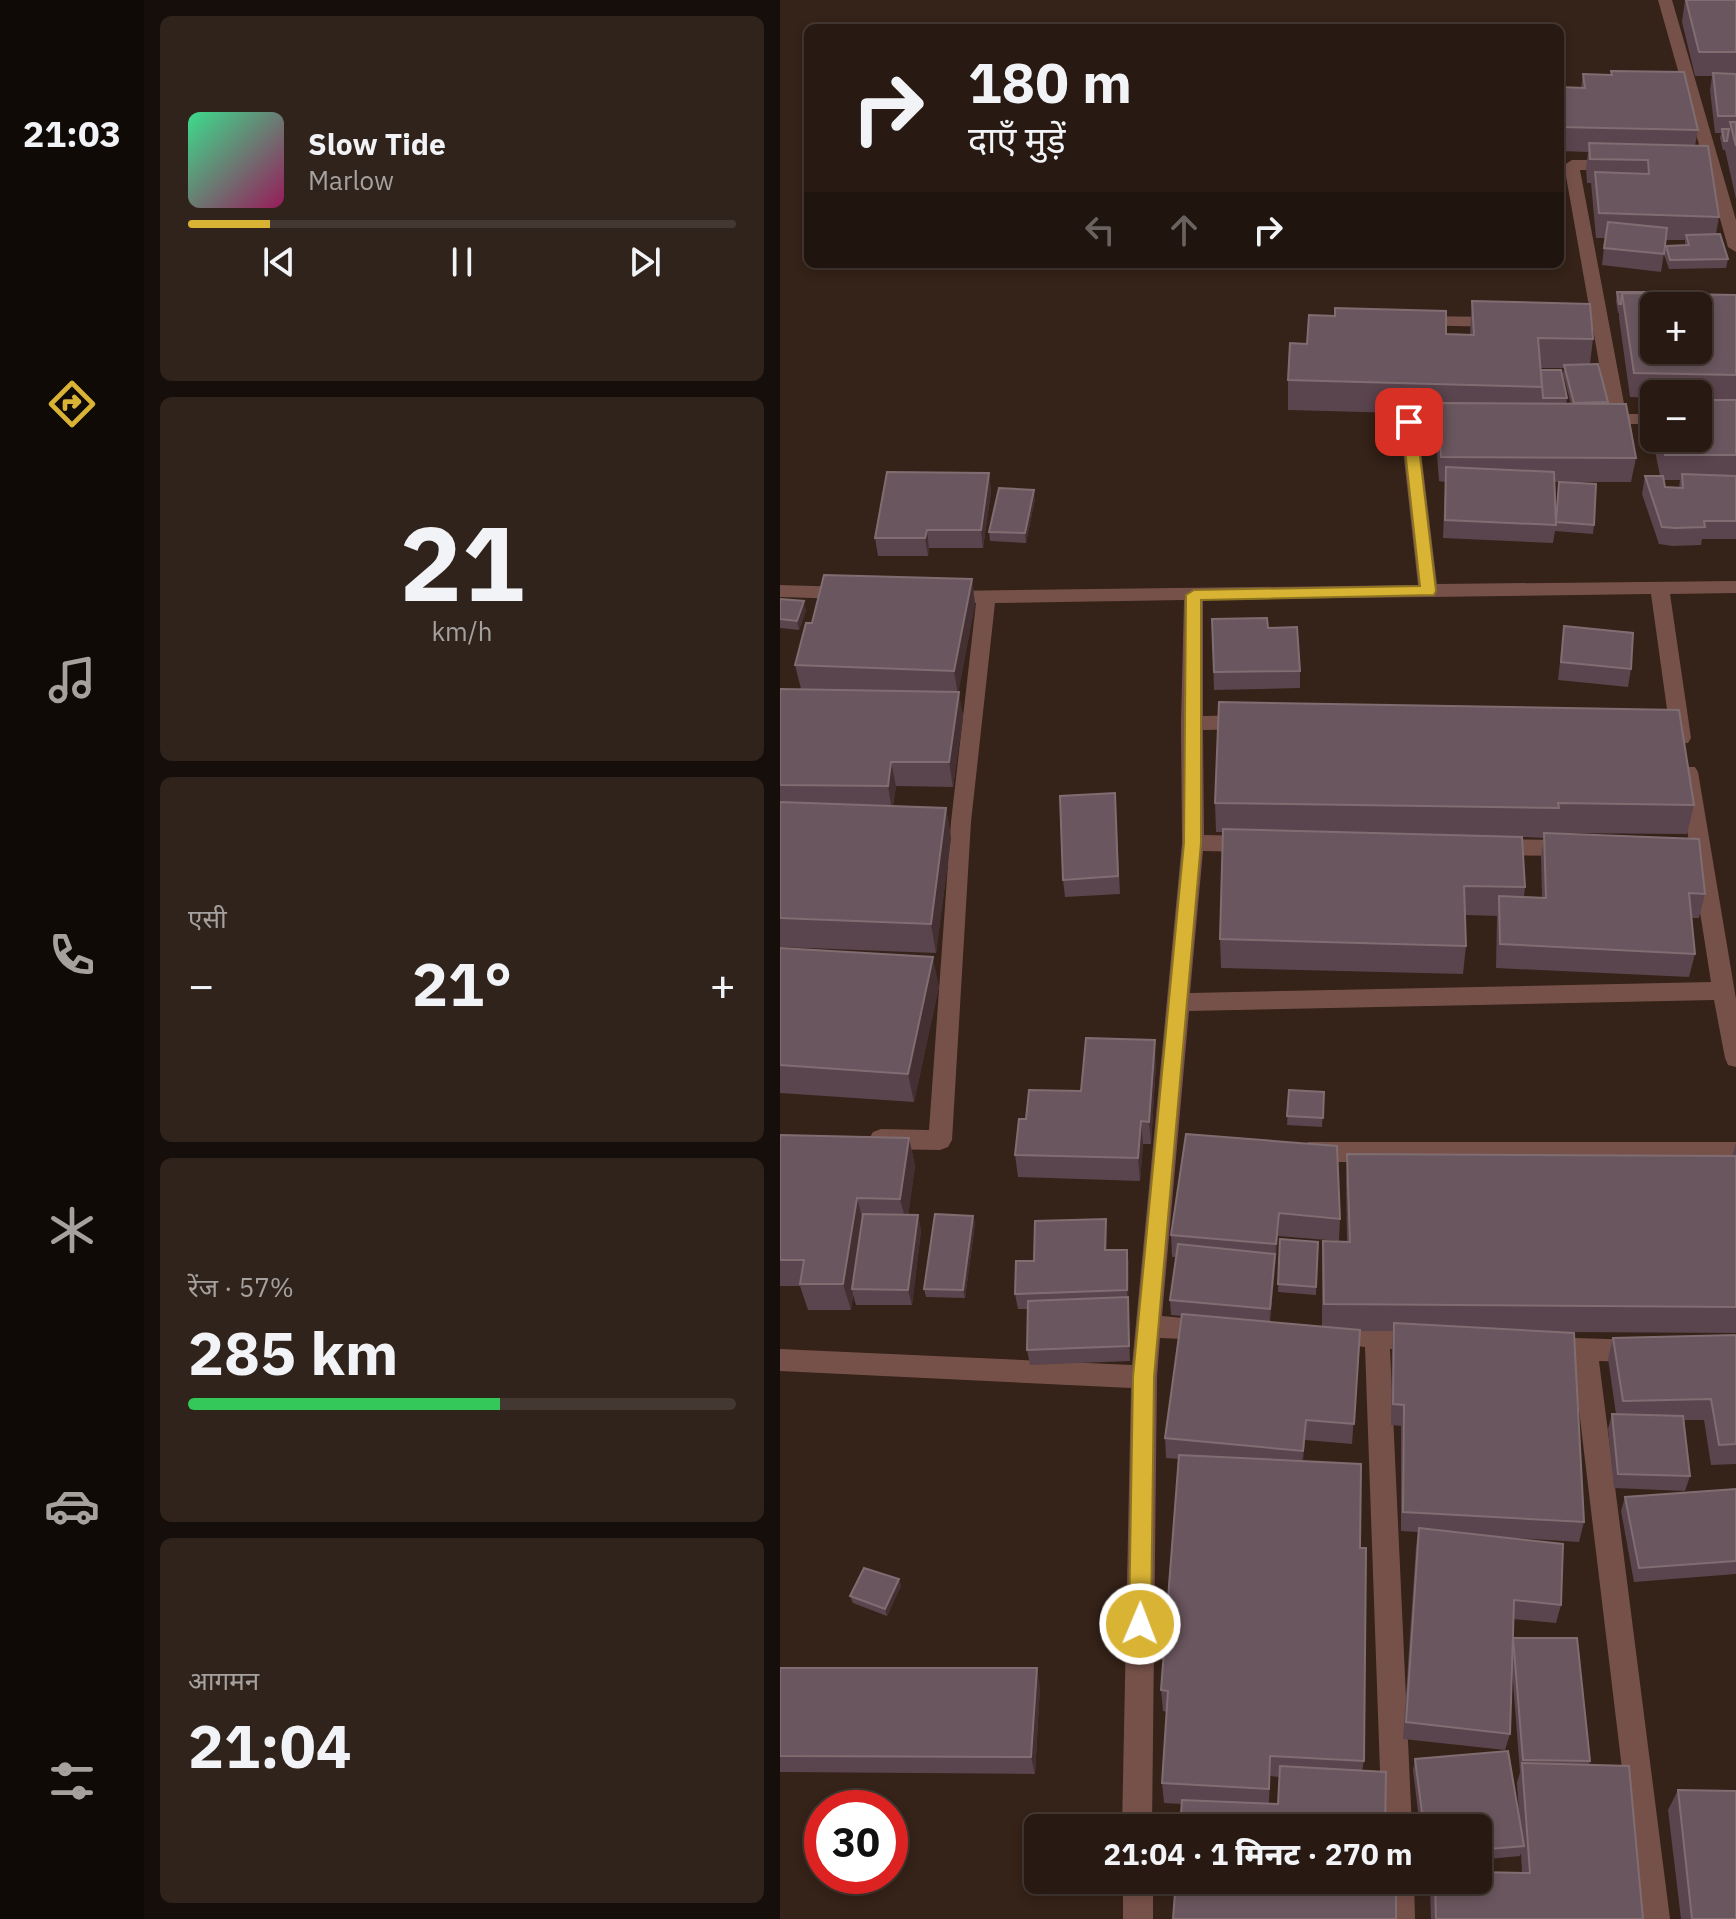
<!DOCTYPE html>
<html lang="hi">
<meta charset="utf-8">
<style>
:root{--surface:#281a12;--page:#30231b;--text:#f1f3f6;--muted:#a5a19f;--line:#443832;--accent:#d9b334}
body{margin:0;font-family:"IBM Plex Sans","Noto Sans Devanagari",sans-serif;background:var(--page);color:var(--text);height:100vh;display:flex;flex-direction:column;font-size:30px;white-space:nowrap}
*{box-sizing:border-box;margin:0}
p{font-size:26px;color:var(--muted)}
.icon{flex:none;width:44px;height:44px;fill:none;stroke:currentColor;stroke-width:2;stroke-linecap:round;stroke-linejoin:round}
.map{position:relative;flex:1;overflow:hidden}
.drawer{display:flex;flex-direction:column;gap:16px;padding:16px;background:#160e0a;width:636px}
.drawer>*{flex:none}
.guide{position:absolute;left:24px;top:24px;width:760px;height:244px;border-radius:12px;box-shadow:0 4px 12px #0003,0 0 0 2px var(--line);background:#281a12;color:var(--text);overflow:hidden}
.tools{position:absolute;left:860px;top:292px;display:grid;gap:16px}
.tools a{display:grid;place-items:center;width:72px;height:72px;border-radius:12px;background:var(--surface);box-shadow:0 4px 12px #0003,0 0 0 2px var(--line);font-size:40px}
.speed{position:absolute;left:24px;top:1790px;display:flex;gap:16px;font-size:40px;font-weight:700;text-align:center}
.speed>*{display:grid;place-content:center;width:104px;height:104px;border-radius:50%;background:var(--surface);box-shadow:0 4px 12px #0003,0 0 0 2px var(--line);line-height:1}
.speed .limit{border:12px solid #d22;background:#fff;color:#111}
.pin{position:absolute;display:grid;place-items:center;width:68px;height:68px;color:#fff;margin:-34px;border-radius:16px;box-shadow:0 4px 12px #0006}
.me{position:absolute;width:88px;margin:-44px;rotate:1deg;stroke-linejoin:round;filter:drop-shadow(0 0 6px #0008)}
.turn{display:flex;align-items:center;gap:28px;height:168px;padding:0 32px;font-size:36px}
.turn .icon{width:104px;height:104px;stroke-width:2.5}
.turn b{display:block;font-size:56px;line-height:68px}
.lanes{display:flex;align-items:center;height:76px;padding:0 32px;background:#0003;justify-content:center;gap:40px;direction:ltr}
.lanes .off{opacity:.35}
.big{font-size:60px;font-weight:800;line-height:1.1}
.drawer .card{flex:1;display:flex;flex-direction:column;justify-content:center;gap:12px;min-width:0;padding:0 28px;border-radius:12px;background:var(--page)}
.drawer .dial{align-items:center;gap:0}
.dial b{font-size:104px;line-height:1}
.song{display:flex;align-items:center;gap:24px}
.cover{width:96px;height:96px;border-radius:12px;background:linear-gradient(135deg,hsl(150 70% 55%),hsl(330 70% 35%))}
.played{height:8px;border-radius:4px;background:linear-gradient(90deg,var(--accent) 15%,var(--line) 15%)}
.keys{display:flex;justify-content:space-around;direction:ltr}
.heat{display:flex;justify-content:space-between;align-items:center;font-size:44px;direction:ltr}
.charge{height:12px;border-radius:6px;background:linear-gradient(90deg,#34c759 57%,var(--line) 0)}
.trip{position:absolute;left:244px;top:1814px;width:468px;height:80px;border-radius:12px;background:var(--surface);box-shadow:0 4px 12px #0003,0 0 0 2px var(--line);font-weight:800;line-height:80px;text-align:center}
main{display:flex;flex:1;min-height:0}
.tabs{display:flex;flex-direction:column;width:144px;justify-content:space-around;align-items:center;background:#100a07;color:var(--muted)}
.tabs .icon{width:56px;height:56px}
.tabs .active{color:var(--accent)}
.tabs b{font-size:36px;color:var(--text)}
.map>svg:first-child{display:block}
</style>
<main>
<nav class="tabs">
<b>21:03</b>
<svg class="icon active" aria-label="directions" viewBox="0 0 24 24"><path d="M12 3l9 9-9 9-9-9zM9 14v-3h6M13 9l2 2-2 2"/></svg>
<svg class="icon" aria-label="music" viewBox="0 0 24 24"><path d="M9 18V5l10-2v13"/><circle cx="6" cy="18" r="3"/><circle cx="16" cy="16" r="3"/></svg>
<svg class="icon" aria-label="phone" viewBox="0 0 24 24"><path d="M5 4h4l2 5-3 2q2 4 5 5l2-3 5 2v4C11 20 4 13 5 4z"/></svg>
<svg class="icon" aria-label="climate" viewBox="0 0 24 24"><path d="M12 3v18M4 7l16 10M4 17L20 7"/></svg>
<svg class="icon" aria-label="car" viewBox="0 0 24 24"><path d="M5 17H2v-5l4-1 3-4h7l3 4 3 1v5h-3M9 17h6M6 11h13"/><circle cx="7" cy="17" r="2"/><circle cx="17" cy="17" r="2"/></svg>
<svg class="icon" aria-label="filters" viewBox="0 0 24 24"><path d="M4 7h16M4 17h16"/><circle cx="9" cy="7" r="2"/><circle cx="15" cy="17" r="2"/></svg>
</nav>
<section class="drawer">
<div class="card">
<div class="song"><i class="cover"></i><div><b>Slow Tide</b><p>Marlow</p></div></div>
<div class="played"></div>
<div class="keys"><svg class="icon" aria-label="previous" viewBox="0 0 24 24"><path d="M18 5L8 12l10 7zM5 5v14"/></svg><svg class="icon" aria-label="pause" viewBox="0 0 24 24"><path d="M8 5v14M16 5v14"/></svg><svg class="icon" aria-label="next" viewBox="0 0 24 24"><path d="M6 5l10 7-10 7zM19 5v14"/></svg></div>
</div>
<div class="card dial"><b>21</b><p>km/h</p></div>
<div class="card"><p>एसी</p>
<div class="heat"><a>−</a><b class="big">21°</b><a>+</a></div>
</div>
<div class="card"><p>रेंज · 57%</p><b class="big">285 km</b><div class="charge"></div></div>
<div class="card"><p>आगमन</p><b class="big">21:04</b></div>
</section>
<div class="map">
<svg width="956" height="1919" viewBox="0 0 956 1919">
<rect width="100%" height="100%" fill="#352218"/>
<g fill="none" stroke-linecap="round" stroke-linejoin="round">
<g fill="#765149" fill-rule="evenodd">
<path d="M878 0H892L956 220V252L948 247Z"/>
<path d="M792 160H836L844 165 836 170H800L846 414H874V424H819L810 419 813 415 828 414 784 165Z"/>
<path d="M637 316 719 317 727 322 719 327 631 325 629 321 631 317Z"/>
<path d="M685 416 694 421 691 425 638 427 657 584 956 581V593L890 594 911 738 908 743H894L891 738 871 594 423 600V716L466 715 476 722 466 729 423 730 424 835 471 836 478 838 482 844 478 850 471 852 423 851 410 993 931 982 898 772 901 767H915L918 772 956 999V1067L948 1065 945 1058 934 1000 409 1011 382 1316 436 1321 440 1329 436 1337 427 1340 380 1338 377 1377 372 1828H342L351 1388 0 1371V1349L352 1365 402 843 401 723 404 600 215 603 191 822 172 1140 168 1147 160 1150 101 1149 93 1146 89 1139 93 1132 101 1129 149 1130 171 822 196 603H165L156 597 165 591 638 585 620 422 629 417Z"/>
<path d="M0 585 67 587 76 593 67 599 0 597Z"/>
<path d="M713 839 791 840 798 842 802 848 798 854 791 856 713 855 706 853 702 847 706 841Z"/>
<path d="M529 1142H956V1162H529L521 1159 517 1152 521 1145Z"/>
<path d="M550 1323 643 1329 652 1332 656 1340 652 1348 643 1351 610 1349 632 1828H602L585 1347 541 1342 537 1334 541 1326Z"/>
<path d="M765 1337 859 1340 868 1343 872 1351 868 1359 859 1362 819 1361 890 1919H860L793 1360 756 1356 752 1348 756 1340Z"/>
<rect x="343" y="1880" width="30" height="39"/>
<path d="M604 1880H634L635 1919H605Z"/>
</g>
</g>
<g fill="#5a444e" fill-rule="evenodd">
<path d="M905 0H956V199L945 150H943L940 138 941 133H935L930 90 932 76H915L902 22Z"/>
<path d="M831 71 918 130 915 146 939 217 936 234 948 259 946 268 889 269 884 255 886 246 905 245V240H886L881 272 822 265 825 238H816L811 183H807L806 168 808 152 780 151V87L801 88 803 74 831 75Z"/>
<path d="M623 264H647L646 267Z"/>
<path d="M837 292 956 295V399H918V394H874V398L850 397 839 318V313H838L836 301Z"/>
<path d="M692 301 813 339 810 364 828 402 827 404 856 458 851 482H786L814 525 813 534 775 531 773 543 663 538 665 482 659 481 655 428 656 414 508 410V380L527 344 666 334H690ZM761 368H784L783 374 791 404H786L787 398 761 370ZM775 482H779L776 519Z"/>
<path d="M874 400V438H918L956 400V539H922L921 545 892 546 879 544 862 494 865 476H880L870 425ZM884 480H900L899 488 885 487Z"/>
<path d="M209 473 211 491 203 548H149L148 556H98L95 538Z"/>
<path d="M255 499 246 543 210 541 209 532Z"/>
<path d="M192 579 195 604 178 692 183 716 173 787 116 786 113 806 166 808 171 838 156 953 0 947V689H21L15 665 32 623Z"/>
<path d="M0 599 26 610 19 630 0 628Z"/>
<path d="M432 619 520 671V688L434 690Z"/>
<path d="M784 626 851 669 848 687 778 680Z"/>
<path d="M439 702 914 805 907 834 775 833 925 894 919 918H912L915 954 909 977 716 968 717 916 685 915 686 946 683 974 441 968 440 939 443 832H436L435 803ZM742 837 764 838 761 857 762 898 744 897 745 887Z"/>
<path d="M336 811 340 894 285 897 283 880Z"/>
<path d="M0 948 159 986 134 1102 0 1093Z"/>
<path d="M376 1063 371 1144H363L360 1181 238 1177 235 1155 246 1119 301 1091Z"/>
<path d="M509 1090 544 1092 542 1127 507 1125Z"/>
<path d="M406 1134 560 1219 559 1241 498 1236 490 1322 542 1327V1268L543 1241 567 1242 566 1181 567 1154 952 1156 956 1143V1333L779 1332 804 1522 799 1542 718 1537 781 1605 776 1623 733 1619V1641L810 1761 809 1765 863 1919H651L650 1888 652 1880H698L742 1873 741 1853 740 1856 698 1860V1828H640L633 1770 635 1759 739 1814 737 1783 740 1772 732 1670 730 1734 725 1750 623 1739 636 1547 638 1532 621 1531V1426L611 1425 612 1344 613 1331H580L572 1444 525 1440 523 1461 580 1548 584 1761 582 1771 605 1828 402 1804 384 1803 382 1783 387 1712 383 1711 381 1690 399 1459 386 1458 385 1438 401 1316 391 1315 390 1300 396 1257H392L391 1235ZM490 1776 499 1777 498 1804H489Z"/>
<path d="M0 1135 129 1138 135 1166 128 1215H138L141 1231 132 1305H76L73 1295 71 1310H28L20 1286H0Z"/>
<path d="M193 1216 195 1224 185 1298 146 1297 144 1289Z"/>
<path d="M326 1219 327 1250H347L349 1265 348 1303 350 1361 250 1365 247 1350 248 1309H238L235 1294 254 1261Z"/>
<path d="M500 1239 538 1242 536 1295 498 1292Z"/>
<path d="M956 1335V1464L931 1465 924 1420H904L910 1476 905 1491 834 1488 828 1429 832 1414H836L828 1359 833 1338Z"/>
<path d="M956 1489V1574L854 1582 841 1511 845 1497Z"/>
<path d="M119 1579 121 1586 107 1616 73 1603 70 1596Z"/>
<path d="M0 1668 260 1686 255 1774 0 1772Z"/>
<path d="M898 1790 956 1919H901L888 1810Z"/>
</g>
<g fill="#442f32">
<path d="M209 473 211 491 203 548 201 530Z"/>
<path d="M254 490 255 499 246 543 245 533Z"/>
<path d="M147 530 149 548 148 556 145 538Z"/>
<path d="M192 579 195 604 178 695 174 671Z"/>
<path d="M24 601 26 610 19 630 17 621Z"/>
<path d="M179 692 183 716 173 787 169 762Z"/>
<path d="M111 762 116 786 112 810 108 786Z"/>
<path d="M166 808 171 838 156 953 151 924Z"/>
<path d="M153 957 159 986 134 1102 128 1074Z"/>
<path d="M375 1040 376 1063 371 1144 369 1122Z"/>
<path d="M361 1121 363 1144 360 1181 358 1158Z"/>
<path d="M129 1138 135 1166 127 1226 120 1199Z"/>
<path d="M77 1198 84 1225 72 1289 73 1295 71 1310 63 1284Z"/>
<path d="M499 1213 498 1236 495 1266 496 1244Z"/>
<path d="M138 1215 141 1231 132 1305 128 1290Z"/>
<path d="M193 1216 195 1224 185 1298 183 1290Z"/>
<path d="M326 1219 327 1235V1266L325 1250Z"/>
<path d="M347 1250 349 1265 348 1303 350 1361 347 1290Z"/>
<path d="M495 1254V1269L489 1324 490 1309Z"/>
<path d="M526 1420 525 1440 522 1471 523 1451Z"/>
<path d="M119 1579 121 1586 107 1616 105 1609Z"/>
<path d="M257 1668 260 1686 255 1774 251 1757Z"/>
</g>
<g fill="#6a565e" stroke="#806d72" stroke-width="2" fill-rule="evenodd">
<path d="M906 0H956V52H919Z"/>
<path d="M831 71 904 72 918 130 780 127V87L805 88 803 74 832 75Z"/>
<path d="M933 73 956 74V116H938Z"/>
<path d="M950 122H956V146Z"/>
<path d="M942 129H949L947 141H944Z"/>
<path d="M809 143 928 146 939 217 819 213 815 172 869 174 868 160 810 159Z"/>
<path d="M828 222 887 228 884 254 824 248Z"/>
<path d="M940 234 948 259 890 260 886 246 909 245 906 235Z"/>
<path d="M837 292H894V294L842 293 841 304H839Z"/>
<path d="M842 293 956 295V375L854 373ZM874 306H918V350H874Z"/>
<path d="M692 301 810 304 813 339 758 338 762 387 508 380 510 343 527 344 529 315 555 316V308L666 311V334L694 335Z"/>
<path d="M818 364 828 402 794 403 784 365Z"/>
<path d="M761 370H781L787 398H763Z"/>
<path d="M918 400H956V455H885L882 438H918Z"/>
<path d="M657 403 846 404 856 458 661 457Z"/>
<path d="M666 467 774 472 776 525 665 520Z"/>
<path d="M107 472 209 473 201 530H147L145 538H95Z"/>
<path d="M902 474 956 476V521H924L925 527 895 528 882 527 865 476H883L885 487 903 488Z"/>
<path d="M779 482 816 484 814 525 776 522Z"/>
<path d="M219 488 254 490 245 533 209 532Z"/>
<path d="M44 575 192 579 174 671 15 665 26 623H32Z"/>
<path d="M0 599 24 601 17 621 0 619Z"/>
<path d="M487 618 488 628 517 627 520 671 434 672 432 619Z"/>
<path d="M784 626 853 633 851 669 781 662Z"/>
<path d="M0 689 179 692 169 762H111L108 786 0 785Z"/>
<path d="M439 702 899 710 914 805 778 803 779 808 435 803Z"/>
<path d="M335 793 338 876 283 880 280 796Z"/>
<path d="M0 802 166 808 151 924 0 918Z"/>
<path d="M443 829 742 837 745 887 684 886 686 946 440 939Z"/>
<path d="M764 833 919 839 925 894 909 893 915 954 720 944 719 896 766 898Z"/>
<path d="M0 948 153 957 128 1074 0 1065Z"/>
<path d="M306 1038 375 1040 369 1122 361 1121 358 1158 235 1155 239 1119H246L249 1090 301 1091Z"/>
<path d="M509 1090 544 1092 543 1118 507 1116Z"/>
<path d="M406 1134 557 1146 560 1219 499 1213 496 1244 391 1235Z"/>
<path d="M0 1135 129 1138 120 1199 77 1198 63 1284H20L24 1260H0Z"/>
<path d="M567 1154 956 1156V1307L544 1304 543 1241 570 1242Z"/>
<path d="M83 1214 138 1215 128 1290 72 1289Z"/>
<path d="M155 1214 193 1216 183 1290 144 1289Z"/>
<path d="M326 1219 325 1250H347V1290L235 1294 236 1261H254L255 1221Z"/>
<path d="M500 1239 538 1242 536 1287 498 1284Z"/>
<path d="M398 1244 495 1254 490 1309 390 1300Z"/>
<path d="M348 1297 349 1346 247 1350 248 1301Z"/>
<path d="M402 1314 580 1330 574 1424 526 1420 523 1451 385 1438Z"/>
<path d="M614 1323 794 1333 804 1522 623 1512 624 1405 613 1404Z"/>
<path d="M956 1335V1444L939 1445 931 1399 843 1401 833 1338Z"/>
<path d="M832 1414 903 1416 910 1476 838 1474Z"/>
<path d="M399 1455 581 1464 580 1548H586L584 1761 490 1756 489 1789 382 1783 388 1691 381 1690Z"/>
<path d="M956 1489V1561L859 1568 845 1497Z"/>
<path d="M639 1528 783 1544 781 1605 734 1600 730 1734 626 1722Z"/>
<path d="M84 1568 119 1579 105 1609 70 1596Z"/>
<path d="M733 1638H797L810 1761 743 1760Z"/>
<path d="M0 1668H257L251 1757 0 1756Z"/>
<path d="M728 1751 744 1846 698 1850V1828H644L635 1759Z"/>
<path d="M742 1763 849 1766 863 1919H656L655 1880H698V1872L750 1873Z"/>
<path d="M500 1766 606 1772 605 1828H400L402 1800 498 1804Z"/>
<path d="M898 1790 956 1791V1919H912Z"/>
<path d="M396 1880H616V1919H393Z"/>
</g>
<path fill="#d9b334" stroke="#8d7422" stroke-width="2" d="M629 417 636 422 656 591 654 595 421 600V843L374 1377 371 1624 368 1631 360 1635 352 1631 349 1624 353 1377 404 843 406 595 414 590 640 586 622 422Z"/>
</svg>
<div class="tools">
<a>+</a>
<a>−</a>
</div>
<div class="speed"><div class="limit">30</div></div>
<div class="pin" style="left:629px;top:422px;background:#d93025"><svg class="icon" aria-label="arrive" viewBox="0 0 24 24"><path d="M6 21V4h12l-3 4 3 4H6"/></svg></div>
<svg class="me" style="left:360px;top:1624px" viewBox="-20 -20 40 40"><circle r="17" fill="#d9b334" stroke="#fff" stroke-width="3"/><path d="M0-11L8 9 0 5-8 9z" fill="#fff"/></svg>
<div class="trip">21:04 · 1 मिनट · 270 m</div>
<div class="guide">
<div class="turn"><svg class="icon" aria-label="right" viewBox="0 0 24 24"><path d="M7 20v-9h11M14 6l5 5-5 5"/></svg><div><b>180 m</b>दाएँ मुड़ें</div></div>
<div class="lanes"><svg class="icon off" aria-label="left" viewBox="0 0 24 24"><path d="M17 20v-9H6M10 6l-5 5 5 5"/></svg><svg class="icon off" aria-label="ahead" viewBox="0 0 24 24"><path d="M12 20V5M6 11l6-6 6 6"/></svg><svg class="icon" aria-label="right" viewBox="0 0 24 24"><path d="M7 20v-9h11M14 6l5 5-5 5"/></svg></div>
</div>
</div>
</main>
